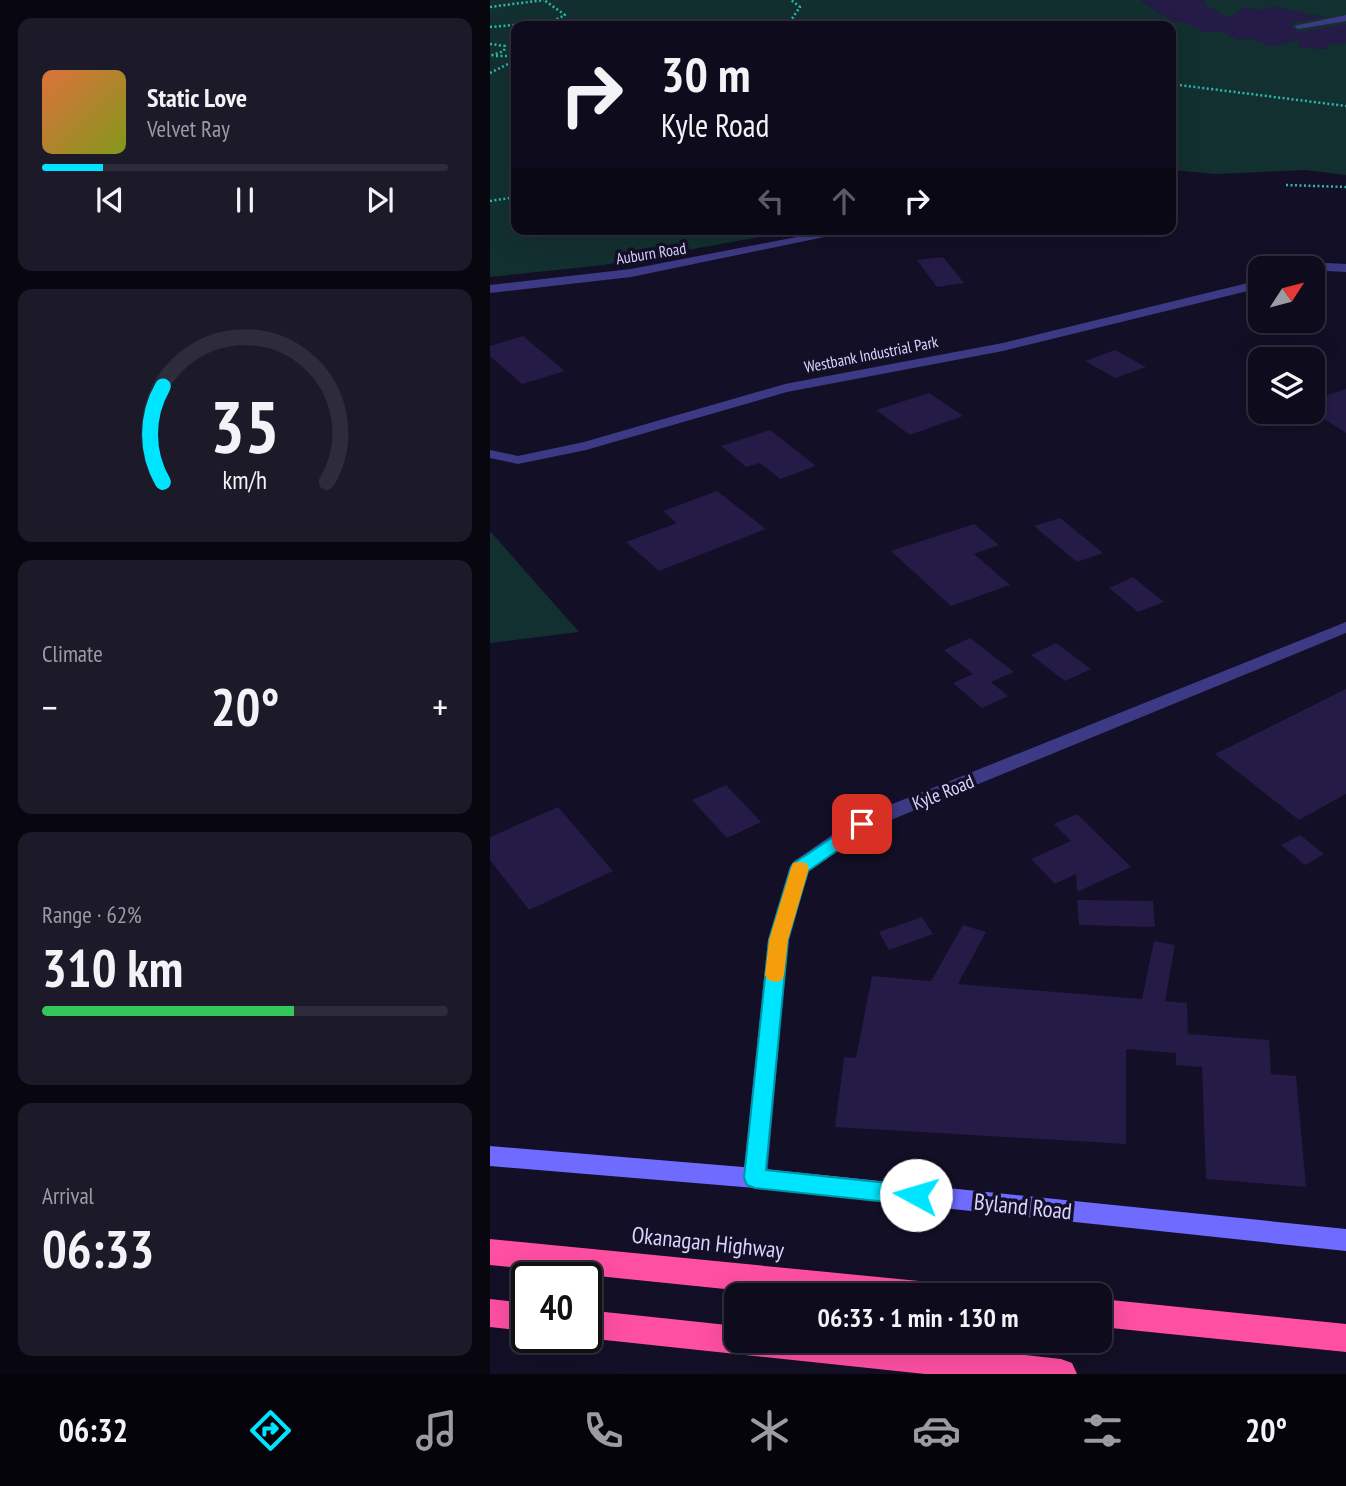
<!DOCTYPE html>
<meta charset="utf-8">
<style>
:root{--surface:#0e0b1c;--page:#1c1929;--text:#f1f3f6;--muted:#9b9ba3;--line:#2e2b3b;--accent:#00e5ff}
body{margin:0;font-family:"PT Sans Narrow",sans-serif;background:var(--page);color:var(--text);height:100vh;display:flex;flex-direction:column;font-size:26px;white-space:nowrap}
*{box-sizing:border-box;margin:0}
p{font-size:23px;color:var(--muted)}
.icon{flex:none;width:38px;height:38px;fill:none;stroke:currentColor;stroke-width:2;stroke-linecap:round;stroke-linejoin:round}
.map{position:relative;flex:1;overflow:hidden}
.sheet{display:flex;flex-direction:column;gap:18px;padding:18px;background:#08060f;width:490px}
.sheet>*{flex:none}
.hud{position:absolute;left:21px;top:21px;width:665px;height:214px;border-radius:14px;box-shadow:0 7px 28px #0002,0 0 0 2px var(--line);background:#0e0b1c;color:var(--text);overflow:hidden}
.needle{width:46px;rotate:54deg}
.controls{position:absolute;left:758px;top:256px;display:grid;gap:14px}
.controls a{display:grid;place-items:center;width:77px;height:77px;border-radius:14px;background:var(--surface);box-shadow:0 7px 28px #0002,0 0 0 2px var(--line);font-size:35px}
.speed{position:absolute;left:21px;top:1262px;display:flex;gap:14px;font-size:35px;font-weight:700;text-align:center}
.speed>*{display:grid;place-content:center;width:91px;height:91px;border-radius:50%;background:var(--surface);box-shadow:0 7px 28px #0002,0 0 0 2px var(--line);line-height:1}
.speed .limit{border:4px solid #111;border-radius:10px;background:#fff;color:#111}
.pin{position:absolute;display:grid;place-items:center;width:60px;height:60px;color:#fff;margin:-30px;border-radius:14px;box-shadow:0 4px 10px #0006}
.me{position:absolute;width:77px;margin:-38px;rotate:276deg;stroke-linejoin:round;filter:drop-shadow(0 0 5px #0008)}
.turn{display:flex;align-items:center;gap:24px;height:147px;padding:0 35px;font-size:32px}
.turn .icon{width:91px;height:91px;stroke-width:2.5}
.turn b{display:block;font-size:49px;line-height:60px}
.lanes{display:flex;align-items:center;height:66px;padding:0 35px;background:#0003;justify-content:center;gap:35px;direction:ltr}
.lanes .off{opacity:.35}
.big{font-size:52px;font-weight:700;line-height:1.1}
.sheet .widget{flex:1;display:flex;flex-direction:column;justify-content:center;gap:10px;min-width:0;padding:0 24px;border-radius:14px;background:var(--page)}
.sheet .dial{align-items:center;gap:0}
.dial svg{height:182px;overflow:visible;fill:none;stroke:var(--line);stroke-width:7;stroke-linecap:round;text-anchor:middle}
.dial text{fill:var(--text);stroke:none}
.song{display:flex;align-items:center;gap:21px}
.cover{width:84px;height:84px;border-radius:10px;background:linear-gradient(135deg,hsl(20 70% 55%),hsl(70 70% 35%))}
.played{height:7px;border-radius:4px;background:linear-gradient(90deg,var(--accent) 15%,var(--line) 15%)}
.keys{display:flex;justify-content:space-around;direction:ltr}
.heat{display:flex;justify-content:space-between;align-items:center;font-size:38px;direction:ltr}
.charge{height:10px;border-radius:5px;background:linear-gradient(90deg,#34c759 62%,var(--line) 0)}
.trip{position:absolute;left:234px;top:1283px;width:388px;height:70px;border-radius:14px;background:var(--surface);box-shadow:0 7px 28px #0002,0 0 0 2px var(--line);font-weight:700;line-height:70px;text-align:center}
.menu{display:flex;height:112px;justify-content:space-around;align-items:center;background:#06040b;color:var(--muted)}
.menu .icon{width:49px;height:49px}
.menu .current{color:var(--accent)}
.menu b{font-size:32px;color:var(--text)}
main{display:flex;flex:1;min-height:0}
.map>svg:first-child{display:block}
</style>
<main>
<section class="sheet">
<div class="widget">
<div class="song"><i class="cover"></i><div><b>Static Love</b><p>Velvet Ray</p></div></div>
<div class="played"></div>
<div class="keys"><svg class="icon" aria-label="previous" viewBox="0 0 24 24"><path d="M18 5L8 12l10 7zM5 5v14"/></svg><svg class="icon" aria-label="pause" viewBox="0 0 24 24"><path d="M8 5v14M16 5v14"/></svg><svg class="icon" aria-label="next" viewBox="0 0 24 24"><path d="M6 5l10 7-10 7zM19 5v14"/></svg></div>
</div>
<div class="widget dial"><svg viewBox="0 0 100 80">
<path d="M14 69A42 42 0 1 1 86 69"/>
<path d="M14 69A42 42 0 0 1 14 27" stroke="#00e5ff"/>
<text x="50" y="56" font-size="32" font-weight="700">35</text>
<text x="50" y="72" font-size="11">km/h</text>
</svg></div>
<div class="widget"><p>Climate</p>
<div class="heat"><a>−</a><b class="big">20°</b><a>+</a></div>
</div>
<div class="widget"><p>Range · 62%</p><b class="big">310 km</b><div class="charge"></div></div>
<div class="widget"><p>Arrival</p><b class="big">06:33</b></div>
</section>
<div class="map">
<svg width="856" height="1374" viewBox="0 0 856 1374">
<rect width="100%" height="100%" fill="#130f26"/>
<g fill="#12302f">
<path d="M0 0H856V175L815 170 726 174 681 170V26H26V229H314L114 265 0 277Z"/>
<path d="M0 531 89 632 0 643Z"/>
</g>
<g fill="#241b47">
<path d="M649 0H715L716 5 738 18 755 7 772 10 782 6 835 17 803 23 801 26 808 32 856 24V43L836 45 838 49 810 48 808 40 783 47 759 38 749 40 728 31 718 33 693 22 685 23Z"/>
<path d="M453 257 474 283 447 287 427 260Z"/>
<path d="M33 336 75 371 32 384 0 356V346Z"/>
<path d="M625 350 656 367 625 378 595 361Z"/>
<path d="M856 389V433L822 411V400Z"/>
<path d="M439 393 473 416 420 435 386 410Z"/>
<path d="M280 430 326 466 290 479 270 463 256 467 231 446Z"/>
<path d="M227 491 276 529 169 571 136 542 187 523 173 511Z"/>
<path d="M570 518 613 553 587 562 544 526Z"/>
<path d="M484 524 509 545 484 554 520 585 461 606 401 551Z"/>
<path d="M643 577 674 602 648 612 619 588Z"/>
<path d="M480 638 524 672 501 682 518 696 492 708 463 683 483 674 454 650Z"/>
<path d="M566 643 601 669 575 681 541 655Z"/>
<path d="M856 689V794L809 820 725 754Z"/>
<path d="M236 785 271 822 237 838 202 800Z"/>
<path d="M68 807 123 871 39 910 0 860V837Z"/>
<path d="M587 814 641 867 587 892 586 874 565 884 541 859 581 841 564 824Z"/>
<path d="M810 835 834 854 815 865 791 845Z"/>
<path d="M587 900 663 901 665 927 589 925Z"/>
<path d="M432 917 443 934 399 950 389 932Z"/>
<path d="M473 925 496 932 468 984 652 999 664 941 685 945 675 1001 697 1003 698 1034 779 1040 781 1074 806 1076 816 1187 716 1179 712 1067 686 1065V1053L636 1049V1144L345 1127 354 1057 366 1058 382 976 441 981Z"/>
</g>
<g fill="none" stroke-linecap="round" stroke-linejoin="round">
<g stroke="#2fb8b0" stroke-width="2.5" stroke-dasharray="2 2.5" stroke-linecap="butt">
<path d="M0 7 54 0"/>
<path d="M297 26 310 7 301 0"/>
<path d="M0 27 61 22 75 15 54 0"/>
<path d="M0 44 15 46 14 51 0 56"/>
<path d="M6 56H26"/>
<path d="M0 73 26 60"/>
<path d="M681 84 856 106"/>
<path d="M796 185 856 187"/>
<path d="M0 201 26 197"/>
</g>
<g fill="#3d3a85" fill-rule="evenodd">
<path d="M856 15V21L808 29 804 26Z"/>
<path d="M348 229H373L141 277 0 293V285L141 269Z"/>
<path d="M836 263 856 264V272L836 271 822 274V268H820Z"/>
<path d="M770 280V288L513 351 297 392 96 450 28 464 0 458V450L28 456 94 442 295 384 513 343Z"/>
<path d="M856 622V633L379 829 319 871 298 940 277 1178 273 1185 265 1188 257 1185 253 1178 278 940 300 867 303 862 365 819Z"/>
</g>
<path fill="#6f6bff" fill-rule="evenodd" d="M0 1146 265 1168 856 1229V1251L265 1188 0 1166Z"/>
<g fill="#ff4fa3" fill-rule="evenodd">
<path d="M0 1239 429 1281 440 1285 444 1295H294L0 1265Z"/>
<path d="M0 1299 37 1303V1331L0 1327Z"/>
<path d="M611 1299 856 1324V1352L611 1327Z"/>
<path d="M96 1310 247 1326V1340H396L571 1359 582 1363 587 1374H435L96 1338 93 1337H96Z"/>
</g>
</g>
<path fill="#00e5ff" stroke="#0095a6" stroke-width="2" d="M372 818 381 824 378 829 318 871 312 891 298 940 276 1170 426 1186 434 1189 437 1195 434 1202 426 1205 265 1188 257 1185 254 1178 279 940 301 867 304 863Z"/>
<path fill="#f59e0b" d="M310 862 316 863 319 868 298 940 294 975 292 980 285 982 278 980 275 975 279 940 301 868 303 863Z"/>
<g text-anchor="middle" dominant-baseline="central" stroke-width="7" stroke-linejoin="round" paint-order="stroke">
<g font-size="16" fill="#d9d4ff" stroke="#130f26">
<text transform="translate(161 253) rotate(-9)">Auburn Road</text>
<text transform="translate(381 354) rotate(-11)">Westbank Industrial Park</text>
</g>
<g font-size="19" fill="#d9d4ff" stroke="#130f26">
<text transform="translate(453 792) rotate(-22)">Kyle Road</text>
</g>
<g font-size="23" fill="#d9d4ff" stroke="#130f26">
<text transform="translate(533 1206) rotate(6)">Byland Road</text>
<text transform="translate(218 1242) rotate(6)">Okanagan Highway</text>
</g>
</g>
</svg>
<div class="controls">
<a><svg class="needle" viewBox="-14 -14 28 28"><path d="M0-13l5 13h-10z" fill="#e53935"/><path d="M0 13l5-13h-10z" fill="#9b9ba3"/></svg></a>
<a><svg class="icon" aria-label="layers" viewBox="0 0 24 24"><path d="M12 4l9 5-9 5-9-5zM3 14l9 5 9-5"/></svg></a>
</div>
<div class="speed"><div class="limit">40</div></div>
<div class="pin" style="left:372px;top:824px;background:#d93025"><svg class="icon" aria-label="arrive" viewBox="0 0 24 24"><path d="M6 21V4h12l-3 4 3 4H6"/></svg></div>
<svg class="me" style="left:426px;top:1195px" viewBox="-20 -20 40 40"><circle r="19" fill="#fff"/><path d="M0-13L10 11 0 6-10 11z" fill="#00e5ff"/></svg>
<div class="trip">06:33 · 1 min · 130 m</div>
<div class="hud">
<div class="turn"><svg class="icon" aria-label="right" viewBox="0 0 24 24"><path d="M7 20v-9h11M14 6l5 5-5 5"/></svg><div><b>30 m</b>Kyle Road</div></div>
<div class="lanes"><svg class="icon off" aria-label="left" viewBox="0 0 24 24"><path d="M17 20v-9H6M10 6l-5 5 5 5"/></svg><svg class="icon off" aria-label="ahead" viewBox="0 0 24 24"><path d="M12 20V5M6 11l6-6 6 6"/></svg><svg class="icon" aria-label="right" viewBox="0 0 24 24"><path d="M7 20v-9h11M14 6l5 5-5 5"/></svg></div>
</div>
</div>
</main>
<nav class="menu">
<b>06:32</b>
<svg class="icon current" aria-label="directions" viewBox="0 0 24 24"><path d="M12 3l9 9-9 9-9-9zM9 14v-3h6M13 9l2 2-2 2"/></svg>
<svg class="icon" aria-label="music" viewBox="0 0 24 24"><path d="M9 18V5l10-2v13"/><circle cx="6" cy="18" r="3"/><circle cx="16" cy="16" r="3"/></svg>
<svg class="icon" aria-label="phone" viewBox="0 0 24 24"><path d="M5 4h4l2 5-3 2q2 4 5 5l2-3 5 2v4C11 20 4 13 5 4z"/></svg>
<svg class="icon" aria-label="climate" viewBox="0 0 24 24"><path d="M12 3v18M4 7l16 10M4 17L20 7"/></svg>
<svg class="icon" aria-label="car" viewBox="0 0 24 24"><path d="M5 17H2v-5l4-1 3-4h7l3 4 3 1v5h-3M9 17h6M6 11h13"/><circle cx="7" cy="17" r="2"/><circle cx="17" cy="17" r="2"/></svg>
<svg class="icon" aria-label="filters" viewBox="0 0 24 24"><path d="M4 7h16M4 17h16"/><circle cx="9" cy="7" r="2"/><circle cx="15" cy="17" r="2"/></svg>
<b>20°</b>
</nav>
